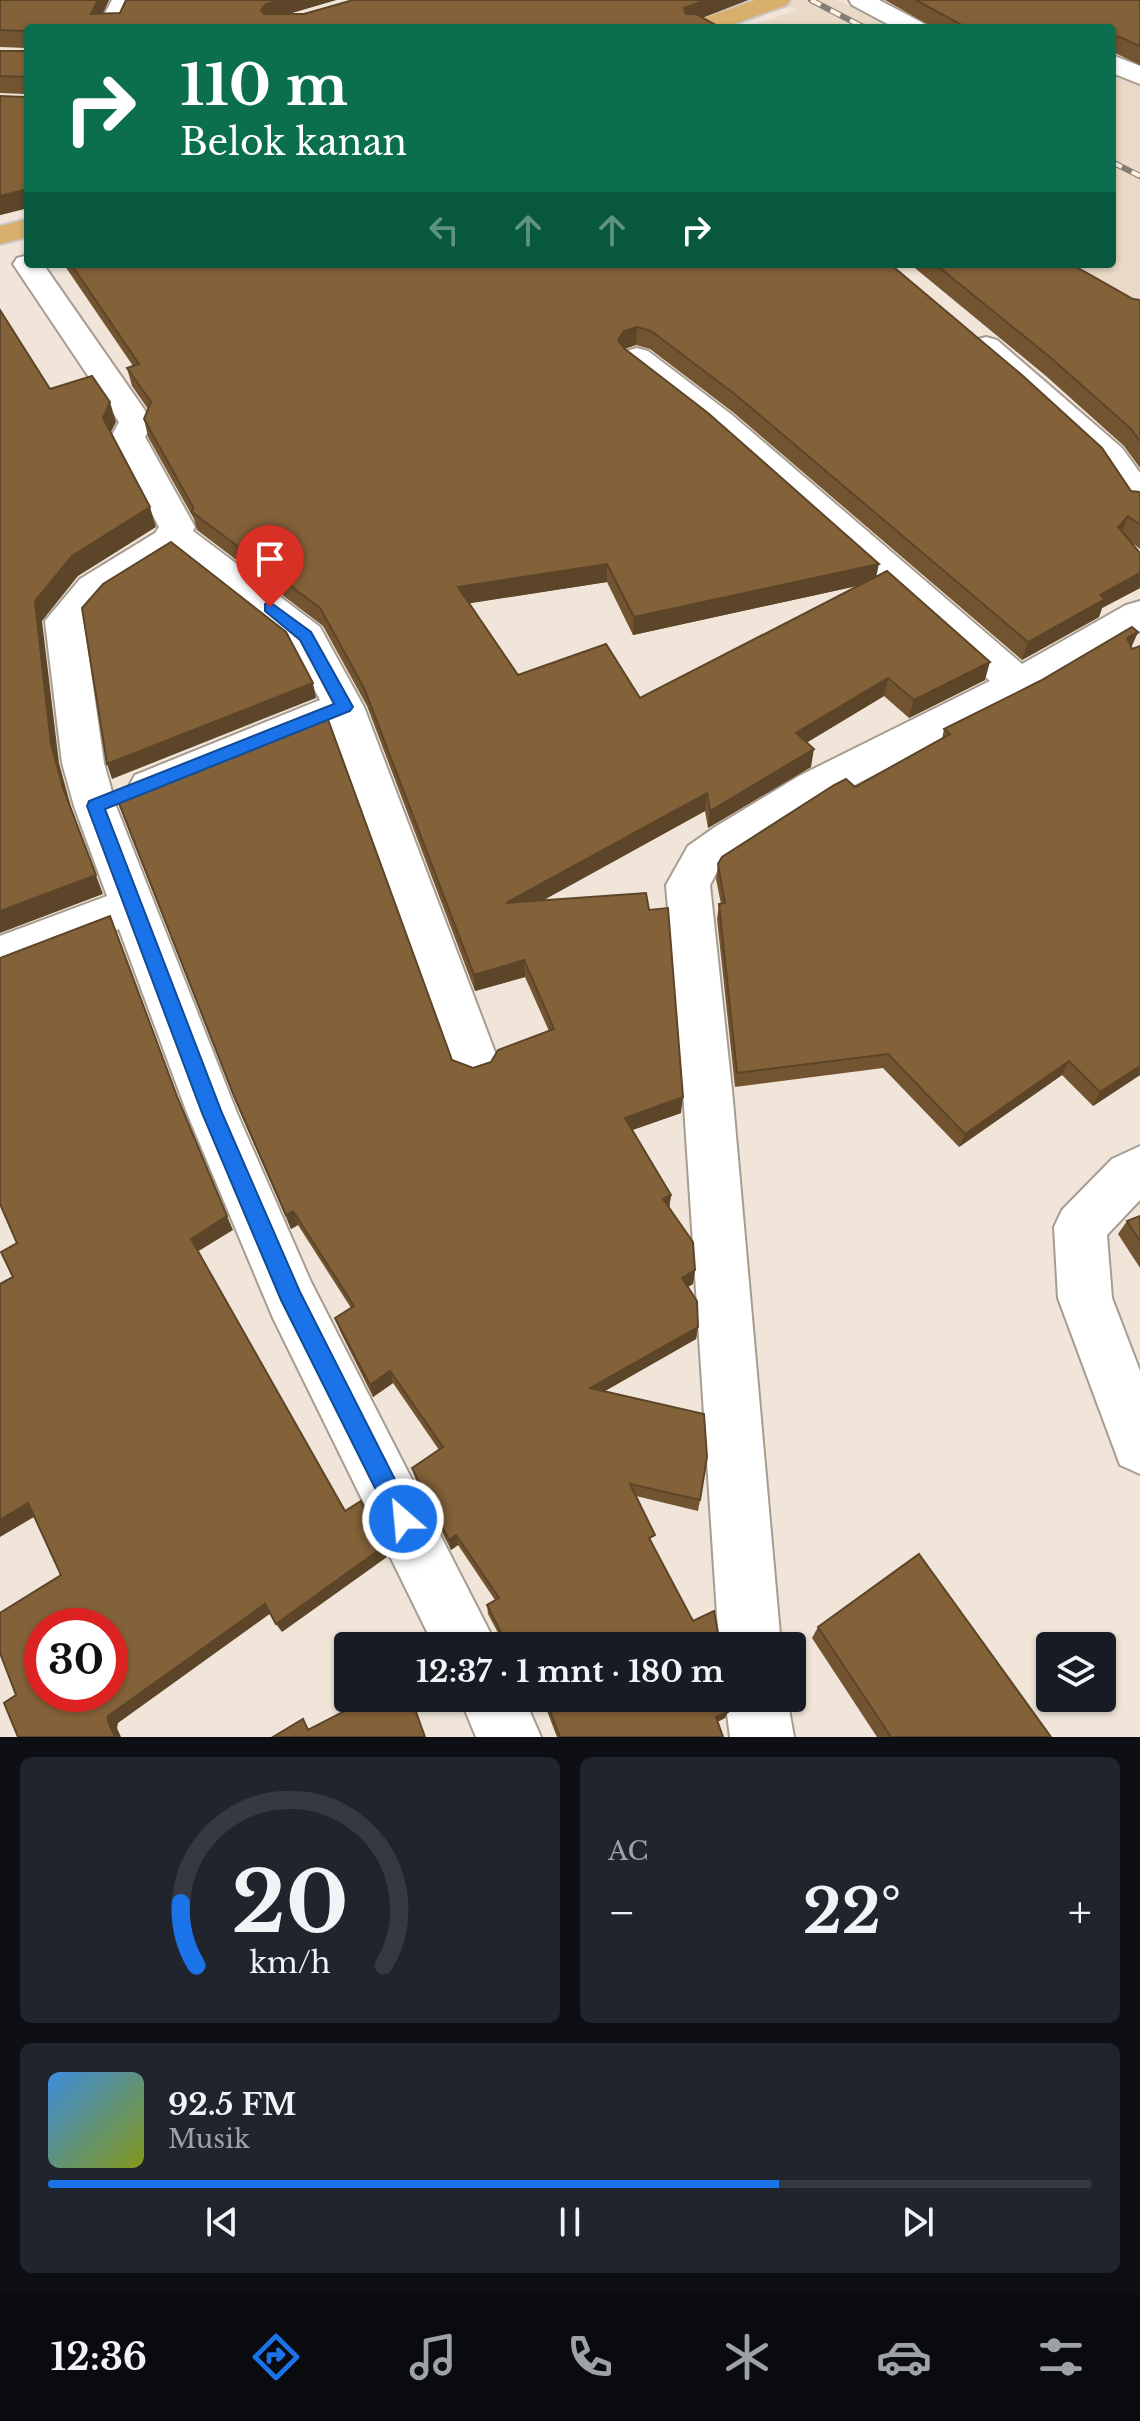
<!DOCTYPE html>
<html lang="id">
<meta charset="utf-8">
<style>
:root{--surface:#171b24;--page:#20242c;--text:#f1f3f6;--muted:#9ea1a6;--line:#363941;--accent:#1a73e8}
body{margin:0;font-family:"Libre Baskerville",serif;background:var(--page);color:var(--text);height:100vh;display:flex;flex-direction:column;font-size:30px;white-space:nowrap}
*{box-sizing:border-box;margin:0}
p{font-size:26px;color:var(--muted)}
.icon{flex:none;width:44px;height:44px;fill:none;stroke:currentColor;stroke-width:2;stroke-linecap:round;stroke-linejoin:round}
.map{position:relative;height:1737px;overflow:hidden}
.panel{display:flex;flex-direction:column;gap:20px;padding:20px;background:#0d0f14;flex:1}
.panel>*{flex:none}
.top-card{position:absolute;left:24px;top:24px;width:1092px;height:244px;border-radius:8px;box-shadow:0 2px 6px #0004;background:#0b6e4f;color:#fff;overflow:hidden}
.buttons{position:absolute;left:1036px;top:1632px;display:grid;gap:16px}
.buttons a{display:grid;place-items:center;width:80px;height:80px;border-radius:8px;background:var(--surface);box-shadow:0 2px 6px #0004;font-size:40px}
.speed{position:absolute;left:24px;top:1608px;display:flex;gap:16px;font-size:40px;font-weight:700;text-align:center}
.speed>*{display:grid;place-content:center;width:104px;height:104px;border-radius:50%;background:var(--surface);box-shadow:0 2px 6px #0004;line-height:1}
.speed .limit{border:12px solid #d22;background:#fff;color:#111}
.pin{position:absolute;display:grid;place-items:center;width:68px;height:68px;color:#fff;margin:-82px -34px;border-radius:50% 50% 50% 0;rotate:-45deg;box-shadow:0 0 8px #0007}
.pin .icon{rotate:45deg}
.me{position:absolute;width:88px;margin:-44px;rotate:333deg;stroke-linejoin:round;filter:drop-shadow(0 0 6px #0008)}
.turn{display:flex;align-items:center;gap:28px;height:168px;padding:0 24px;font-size:36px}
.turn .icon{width:104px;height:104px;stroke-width:2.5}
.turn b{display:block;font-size:56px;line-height:68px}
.lanes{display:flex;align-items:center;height:76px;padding:0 24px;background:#0003;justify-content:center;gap:40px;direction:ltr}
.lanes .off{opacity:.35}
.big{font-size:60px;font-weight:700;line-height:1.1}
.panel .tile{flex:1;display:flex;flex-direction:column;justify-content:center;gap:12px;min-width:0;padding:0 28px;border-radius:12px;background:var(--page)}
.panel .dial{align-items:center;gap:0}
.dial svg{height:208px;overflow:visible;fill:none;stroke:var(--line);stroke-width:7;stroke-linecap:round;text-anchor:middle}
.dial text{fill:var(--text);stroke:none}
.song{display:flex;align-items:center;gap:24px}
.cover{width:96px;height:96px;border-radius:12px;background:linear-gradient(135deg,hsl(210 70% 55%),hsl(70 70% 35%))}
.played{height:8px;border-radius:4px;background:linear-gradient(90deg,var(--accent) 70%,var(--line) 70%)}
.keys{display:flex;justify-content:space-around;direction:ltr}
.heat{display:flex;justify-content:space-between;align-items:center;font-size:44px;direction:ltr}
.panel .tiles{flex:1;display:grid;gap:20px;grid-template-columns:1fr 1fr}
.tile:last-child{grid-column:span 2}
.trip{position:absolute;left:334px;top:1632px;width:472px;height:80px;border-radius:8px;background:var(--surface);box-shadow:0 2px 6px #0004;font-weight:700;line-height:80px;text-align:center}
.dock{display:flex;height:128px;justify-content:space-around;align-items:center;background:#090b0e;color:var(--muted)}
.dock .icon{width:56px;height:56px}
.dock .on{color:var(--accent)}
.dock b{font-size:36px;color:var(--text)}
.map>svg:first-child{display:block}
</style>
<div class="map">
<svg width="1140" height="1737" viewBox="0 0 1140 1737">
<rect width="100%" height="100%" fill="#f0e5d8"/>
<g fill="#ead9c6">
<path d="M780 0H837L893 28H745L797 10Z"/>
<path d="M1112 61 1140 74V305L1067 264H1112Z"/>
</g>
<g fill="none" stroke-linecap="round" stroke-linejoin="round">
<defs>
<g id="minor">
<path d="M112 0H136L121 28H97Z"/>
<path d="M849 0H879L923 23 926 28H895L852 5Z"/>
<path d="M1112 55 1140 66V84L1112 73Z"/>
<path d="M28 255V264H43L153 422 145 437 195 527 193 531 320 627 325 636 364 707 498 1060 491 1075 474 1081 457 1075 331 728 150 802 135 797 129 786 135 775 320 700 291 645 175 554 106 597 84 623 104 763 116 806 237 1113 311 1282 497 1646H434L273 1318 187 1113 119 929 0 974V936L107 896 74 806 62 763 45 621 80 579 155 533 159 527 111 437 119 422 13 264 17 258Z"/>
<path d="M986 337 997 340 1122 448 1140 473V510L1127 507 1098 464 975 354 970 347 975 340Z"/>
<path d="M637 348 648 351 732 415 1022 664 1126 605 1140 601V631L1033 694 829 798 718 870 710 885 732 1090 781 1646H719L683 1090 666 885 688 846 715 827 799 776 990 681 708 429 626 365 621 358 626 351Z"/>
<path d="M1140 1146V1200L1107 1235 1112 1298 1140 1371V1474L1120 1465 1058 1298 1054 1227 1062 1210 1112 1159Z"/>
<path d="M460 1698H524L541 1737H476Z"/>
<path d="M725 1698H787L794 1737H730Z"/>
</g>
<g id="major">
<path d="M755 0H790L787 5 723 28H687L690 23Z"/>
<path d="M28 219V237L0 244V226Z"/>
</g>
</defs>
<use href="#minor" stroke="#a69c90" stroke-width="4"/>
<use href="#major" stroke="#cac9c8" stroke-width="4"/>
<use href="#minor" fill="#fff" fill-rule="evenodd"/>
<use href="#major" fill="#d8af6d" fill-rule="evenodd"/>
<defs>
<g id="rail">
<path d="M811 0 865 28"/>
<path d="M1112 162 1140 176"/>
</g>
</defs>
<use href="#rail" stroke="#847d74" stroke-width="6"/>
<use href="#rail" stroke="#fef2e5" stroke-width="4" stroke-dasharray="11" stroke-linecap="butt"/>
</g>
<g fill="#725431" fill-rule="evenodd">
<path d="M0 0H109L103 13H120L126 0H336L288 14H304L353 0H748L702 18 28 28V208L0 215V96L25 97V94L0 93V51H26V48L0 47Z"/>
<path d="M885 0H1140V65L1113 52 1112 55V28H934Z"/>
<path d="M65 264H890L1131 491 1140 492V549L1131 542 1140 553V588L1102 608 1099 617 1022 660 734 413 650 349 636 345 624 349 876 576 985 680 909 718 884 696 807 742 811 767 708 828 705 811 542 901 681 1113 632 1130 671 1195 669 1209 695 1270 693 1284 687 1287 698 1327 696 1339 605 1391 700 1500 698 1511 636 1496 653 1545 693 1621 729 1646H505L488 1614 487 1605 495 1600 458 1545 451 1550 415 1478 412 1468 439 1450 393 1383 373 1397 340 1331 335 1318 351 1308 298 1225 291 1229 240 1112 123 816 452 1060 473 1068 491 1062 549 1031 525 977 475 991 367 706 323 626 197 530 194 519 148 437 144 419 148 409 132 386 127 368 133 366 67 269ZM607 582 633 635 857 586 640 698 518 675 469 603Z"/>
<path d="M910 264H1071L1133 299 1140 300V468L1124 446 1046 376Z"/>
<path d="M1138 632 1131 647 1132 649 1140 646V1075L1093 1106 1062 1075 959 1147 883 1068 735 1087 717 919 719 904H721L716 879 718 864 942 739 944 729Z"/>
<path d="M1140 1216V1268L1118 1234 1127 1221Z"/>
<path d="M818 1627 1051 1737H877L812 1638Z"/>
<path d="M542 1698H727L725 1718 717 1722 723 1737H557Z"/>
</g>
<g fill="#5c4528">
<path d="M98 0H109L96 28 91 14Z"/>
<path d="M278 0H336L268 20 261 10 266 4Z"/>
<path d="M706 0H748L683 25 684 8Z"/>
<path d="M28 189V208L0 215V196Z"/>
<path d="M637 327 636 345 624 349 618 340 624 331Z"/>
<path d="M110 402 116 422 108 438 103 418Z"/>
<path d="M150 507 156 527 78 576 42 621 59 763 71 807 103 894 0 933V911L63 788 51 744 35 601 72 556Z"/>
<path d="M1128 516 1121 535 1118 527Z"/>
<path d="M607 564V582L459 605 458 587Z"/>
<path d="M879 564 875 582 633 635 634 617Z"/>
<path d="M1140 573V588L1102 608 1099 617 1022 660 1028 642 1100 595Z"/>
<path d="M1138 632 1131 648 1127 638Z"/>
<path d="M990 662 985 680 909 718 914 700Z"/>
<path d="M888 678 884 696 793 751 796 733Z"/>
<path d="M313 683 316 698 112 779 107 764Z"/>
<path d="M814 749 811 767 708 828 710 811Z"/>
<path d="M707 793 705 811 507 920 506 903Z"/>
<path d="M524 960 525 977 475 991 474 975Z"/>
<path d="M1069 1061 1062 1075 959 1147 965 1134Z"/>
<path d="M1140 1066V1075L1093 1106 1100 1092Z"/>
<path d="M683 1097 681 1113 624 1133 625 1118Z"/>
<path d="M671 1195 669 1209 663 1199Z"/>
<path d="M293 1211 298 1225 291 1229 286 1215Z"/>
<path d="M227 1216 233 1230 197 1252 191 1239Z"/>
<path d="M695 1270 693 1284 680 1292 682 1278Z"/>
<path d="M698 1327 696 1339 589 1400 590 1388Z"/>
<path d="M390 1371 393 1383 373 1397 370 1385Z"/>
<path d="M28 1503 39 1514 0 1537V1520Z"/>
<path d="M456 1535 458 1545 451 1550 449 1540Z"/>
<path d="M383 1547 387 1557 282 1632 276 1624Z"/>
<path d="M265 1604 271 1613 118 1723 117 1728 121 1737H115L108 1721V1716Z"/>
<path d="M728 1712 725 1718 713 1724 716 1717Z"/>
</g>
<g fill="#846239" stroke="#5c4528" stroke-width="2" fill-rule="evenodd">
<path d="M0 0H98L91 14 120 13 126 0H278L266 4 261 10 264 14H304L353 0H706L684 8 686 14H696L721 28H28V189L0 196V96L25 97 26 77 0 76V51H26V31L0 30Z"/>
<path d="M916 0H1140V46L1118 36 1114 38V49L1112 50V28H967Z"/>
<path d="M71 264H890L1023 376 1102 448 1131 491 1140 492V525L1128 516 1118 527 1140 553V573L1100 595 1105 599 1028 642 736 395 651 331 637 327 624 331 618 340 625 349 708 413 879 564 634 617 607 564 458 587 518 675 606 644 640 698 887 571 990 662 914 700 888 678 796 733 814 749 710 811 707 793 506 903 646 893 649 910 668 908 683 1097 625 1118 671 1195 663 1199 693 1242 695 1270 682 1278 697 1301 698 1327 590 1388 704 1414 707 1457 700 1500 630 1484 655 1535 649 1538 693 1621 714 1611 719 1638 727 1641 729 1646H508L487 1605 499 1598 456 1535 449 1540 412 1468 443 1447 390 1371 370 1385 335 1318 354 1306 293 1211 286 1215 234 1096 117 798 326 714 452 1060 473 1068 491 1062 498 1050 554 1029 524 960 474 975 364 688 320 608 192 512 193 507 144 419 151 402 127 368 139 364Z"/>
<path d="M935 264H1071L1133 299 1140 300V441L1130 428 1051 358Z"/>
<path d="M0 310 50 389 92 376 110 402 103 418 150 507 72 556 35 601 51 744 63 788 96 875 0 911Z"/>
<path d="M171 542 286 632 313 683 107 764 82 608 103 584Z"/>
<path d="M1132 627 1138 632 1127 638 1132 649 1140 646V1066L1100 1092 1069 1061 965 1134 888 1054 737 1073 719 904 725 903 718 864 722 857 834 785 846 779 855 787 950 734 944 729 1040 681Z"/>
<path d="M110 916 178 1099 227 1216 191 1239 345 1511 361 1501 383 1547 276 1624 265 1604 108 1716V1721L115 1737H18L4 1703 16 1695 0 1653V1613L61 1575 28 1503 0 1520V1284L13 1277 1 1252 17 1243 0 1204V958ZM42 1626H110V1694H42Z"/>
<path d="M1140 1216V1241L1127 1221Z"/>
<path d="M919 1554 1051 1737H891L818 1627Z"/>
<path d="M370 1698H411L425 1737H273L303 1719 308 1730Z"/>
<path d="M545 1698H727L728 1712 716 1717 723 1737H560Z"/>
</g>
<path fill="#1a73e8" stroke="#114b97" stroke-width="2" d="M270 602 311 632 353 707 350 711 105 809 222 1113 300 1292 415 1519 412 1528 403 1532 395 1528 281 1300 202 1113 87 806 89 801 334 704 300 640 265 611V604Z"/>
</svg>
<div class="buttons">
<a><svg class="icon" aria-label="layers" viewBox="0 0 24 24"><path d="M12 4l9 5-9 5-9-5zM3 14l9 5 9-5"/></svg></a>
</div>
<div class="speed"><div class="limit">30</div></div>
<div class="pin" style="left:270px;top:607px;background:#d93025"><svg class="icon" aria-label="arrive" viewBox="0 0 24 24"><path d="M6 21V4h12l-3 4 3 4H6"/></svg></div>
<svg class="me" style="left:403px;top:1519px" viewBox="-20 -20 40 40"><circle r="17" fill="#1a73e8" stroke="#fff" stroke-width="3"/><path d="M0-11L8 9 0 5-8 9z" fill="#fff"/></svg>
<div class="trip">12:37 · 1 mnt · 180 m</div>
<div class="top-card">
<div class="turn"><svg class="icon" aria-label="right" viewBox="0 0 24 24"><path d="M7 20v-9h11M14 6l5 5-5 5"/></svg><div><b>110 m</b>Belok kanan</div></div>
<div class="lanes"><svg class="icon off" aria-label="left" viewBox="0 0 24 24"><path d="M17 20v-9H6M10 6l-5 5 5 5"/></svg><svg class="icon off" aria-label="ahead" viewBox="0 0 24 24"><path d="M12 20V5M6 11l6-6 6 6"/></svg><svg class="icon off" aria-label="ahead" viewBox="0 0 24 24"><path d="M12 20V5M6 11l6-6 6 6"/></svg><svg class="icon" aria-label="right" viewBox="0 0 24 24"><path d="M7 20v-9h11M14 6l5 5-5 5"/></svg></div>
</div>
</div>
<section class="panel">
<div class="tiles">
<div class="tile dial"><svg viewBox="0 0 100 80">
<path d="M14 69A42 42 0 1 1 86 69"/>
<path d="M14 69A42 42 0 0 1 8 45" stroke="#1a73e8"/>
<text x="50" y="56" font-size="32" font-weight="700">20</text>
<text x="50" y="72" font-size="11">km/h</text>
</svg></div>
<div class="tile"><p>AC</p>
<div class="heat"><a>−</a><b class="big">22°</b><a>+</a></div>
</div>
<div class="tile">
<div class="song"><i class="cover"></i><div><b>92.5 FM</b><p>Musik</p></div></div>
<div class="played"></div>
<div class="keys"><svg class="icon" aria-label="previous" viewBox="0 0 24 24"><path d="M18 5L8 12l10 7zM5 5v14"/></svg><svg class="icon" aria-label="pause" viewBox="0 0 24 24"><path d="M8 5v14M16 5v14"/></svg><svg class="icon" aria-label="next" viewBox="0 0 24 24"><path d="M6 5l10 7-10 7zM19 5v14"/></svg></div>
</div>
</div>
</section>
<nav class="dock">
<b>12:36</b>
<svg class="icon on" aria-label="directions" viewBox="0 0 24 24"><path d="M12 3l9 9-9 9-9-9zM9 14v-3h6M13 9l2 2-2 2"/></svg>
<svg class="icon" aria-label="music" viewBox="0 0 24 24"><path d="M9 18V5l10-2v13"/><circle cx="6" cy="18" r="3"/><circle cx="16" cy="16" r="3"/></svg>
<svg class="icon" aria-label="phone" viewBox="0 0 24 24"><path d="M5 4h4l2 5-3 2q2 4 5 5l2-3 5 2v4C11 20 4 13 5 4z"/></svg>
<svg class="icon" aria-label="climate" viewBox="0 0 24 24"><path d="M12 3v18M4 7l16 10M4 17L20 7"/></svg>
<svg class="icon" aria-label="car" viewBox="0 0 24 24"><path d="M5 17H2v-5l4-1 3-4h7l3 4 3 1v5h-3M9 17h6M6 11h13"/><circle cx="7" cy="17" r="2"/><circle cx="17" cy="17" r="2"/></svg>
<svg class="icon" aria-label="filters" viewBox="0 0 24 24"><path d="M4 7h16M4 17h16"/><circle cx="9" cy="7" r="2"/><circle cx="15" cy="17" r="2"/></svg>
</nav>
